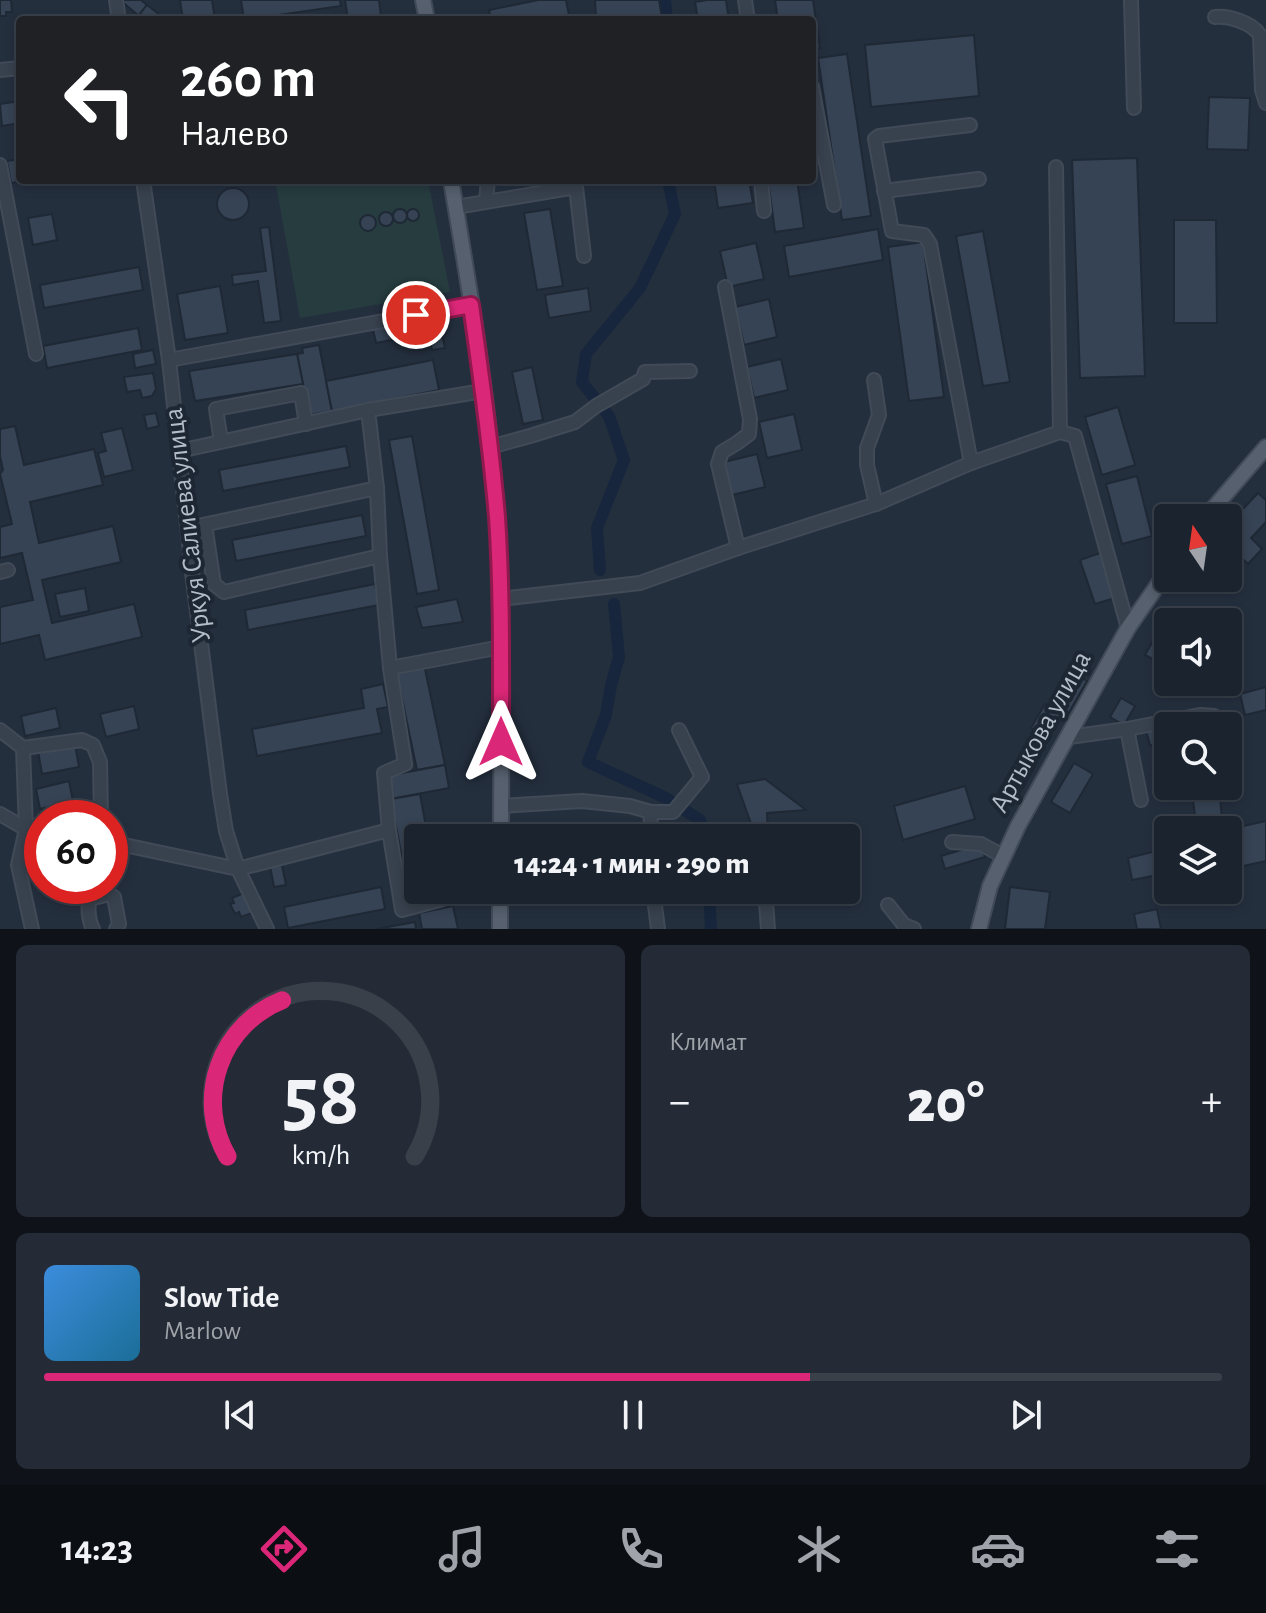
<!DOCTYPE html>
<html lang="ru">
<meta charset="utf-8">
<style>
:root{--surface:#1b232e;--page:#242b36;--text:#f1f3f6;--muted:#a0a4aa;--line:#39404a;--accent:#db2777}
body{margin:0;font-family:"Alegreya Sans",sans-serif;background:var(--page);color:var(--text);height:100vh;display:flex;flex-direction:column;font-size:30px;white-space:nowrap}
*{box-sizing:border-box;margin:0}
p{font-size:26px;color:var(--muted)}
.icon{flex:none;width:44px;height:44px;fill:none;stroke:currentColor;stroke-width:2;stroke-linecap:round;stroke-linejoin:round}
.map{position:relative;height:929px;overflow:hidden}
.sheet{display:flex;flex-direction:column;gap:16px;padding:16px;background:#0f1319;flex:1}
.sheet>*{flex:none}
.top-card{position:absolute;left:16px;top:16px;width:800px;height:168px;border-radius:8px;box-shadow:0 4px 12px #0003,0 0 0 2px var(--line);background:#202124;color:#fff;overflow:hidden}
.needle{width:52px;rotate:347deg}
.buttons{position:absolute;left:1154px;top:504px;display:grid;gap:16px}
.buttons a{display:grid;place-items:center;width:88px;height:88px;border-radius:8px;background:var(--surface);box-shadow:0 4px 12px #0003,0 0 0 2px var(--line);font-size:40px}
.speed{position:absolute;left:24px;top:800px;display:flex;gap:16px;font-size:40px;font-weight:700;text-align:center}
.speed>*{display:grid;place-content:center;width:104px;height:104px;border-radius:50%;background:var(--surface);box-shadow:0 4px 12px #0003,0 0 0 2px var(--line);line-height:1}
.speed .limit{border:12px solid #d22;background:#fff;color:#111}
.pin{position:absolute;display:grid;place-items:center;width:68px;height:68px;color:#fff;margin:-34px;border:4px solid #fff;border-radius:50%;box-shadow:0 2px 8px #0007}
.me{position:absolute;width:88px;margin:-44px;rotate:0deg;stroke-linejoin:round;filter:drop-shadow(0 0 6px #0008)}
.turn{display:flex;align-items:center;gap:28px;height:168px;padding:0 32px;font-size:36px}
.turn .icon{width:104px;height:104px;stroke-width:2.5}
.turn b{display:block;font-size:56px;line-height:68px}
.big{font-size:60px;font-weight:800;line-height:1.1}
.sheet .card{flex:1;display:flex;flex-direction:column;justify-content:center;gap:12px;min-width:0;padding:0 28px;border-radius:12px;background:var(--page)}
.sheet .dial{align-items:center;gap:0}
.dial svg{height:208px;overflow:visible;fill:none;stroke:var(--line);stroke-width:7;stroke-linecap:round;text-anchor:middle}
.dial text{fill:var(--text);stroke:none}
.song{display:flex;align-items:center;gap:24px}
.cover{width:96px;height:96px;border-radius:12px;background:linear-gradient(135deg,hsl(210 70% 55%),hsl(200 70% 35%))}
.played{height:8px;border-radius:4px;background:linear-gradient(90deg,var(--accent) 65%,var(--line) 65%)}
.keys{display:flex;justify-content:space-around;direction:ltr}
.heat{display:flex;justify-content:space-between;align-items:center;font-size:44px;direction:ltr}
.sheet .tiles{flex:1;display:grid;gap:16px;grid-template-columns:1fr 1fr}
.card:last-child{grid-column:span 2}
.trip{position:absolute;left:404px;top:824px;width:456px;height:80px;border-radius:8px;background:var(--surface);box-shadow:0 4px 12px #0003,0 0 0 2px var(--line);font-weight:800;line-height:80px;text-align:center}
.tab-bar{display:flex;height:128px;justify-content:space-around;align-items:center;background:#0b0e12;color:var(--muted)}
.tab-bar .icon{width:56px;height:56px}
.tab-bar .selected{color:var(--accent)}
.tab-bar b{font-size:36px;color:var(--text)}
.map>svg:first-child{display:block}
</style>
<div class="map">
<svg width="1266" height="929" viewBox="0 0 1266 929">
<rect width="100%" height="100%" fill="#242f3e"/>
<path fill="#263c3f" d="M271 180H428L450 292 300 318 276 185Z"/>
<g fill="none" stroke-linecap="round" stroke-linejoin="round">
<g stroke="#17263c" stroke-width="12">
<path d="M665 0 667 20"/>
<path d="M600 570 597 528 624 460 609 416 582 382 586 354 640 288 675 214 668 180"/>
<path d="M614 604 619 657 611 685 606 715 588 762 666 798 700 820 707 838"/>
<path d="M709 890 711 929"/>
</g>
</g>
<g fill="#364354" stroke="#1f2835" stroke-width="2">
<path d="M0 0H11L12 12H6V16H0Z"/>
<path d="M120 0H141L147 5 139 16Z"/>
<path d="M180 0H212L215 20H183Z"/>
<path d="M241 0H340L341 6 244 20Z"/>
<path d="M345 0H379L381 16 348 20Z"/>
<path d="M538 0H566L570 20H491L489 10Z"/>
<path d="M595 0H659L662 18 596 20Z"/>
<path d="M707 0H726L729 20H698L695 2Z"/>
<path d="M775 0H813L820 48 812 49V20H778Z"/>
<path d="M147 5 164 18 163 20H135Z"/>
<path d="M974 35 979 96 871 107 865 45Z"/>
<path d="M847 54 871 216 842 220 818 58Z"/>
<path d="M1209 97 1250 98 1248 150 1207 149Z"/>
<path d="M20 101V123L2 126 0 104Z"/>
<path d="M1137 158 1145 376 1080 378 1072 160Z"/>
<path d="M20 159V180H30L11 183 7 161Z"/>
<path d="M714 180H749L753 203 718 208Z"/>
<path d="M768 180H797L804 228 775 232Z"/>
<circle cx="233" cy="204" r="16"/>
<circle cx="413" cy="215" r="6"/>
<path d="M550 209 563 286 537 290 524 213Z"/>
<circle cx="400" cy="216" r="7"/>
<circle cx="386" cy="219" r="7"/>
<path d="M52 214 57 240 33 245 28 218Z"/>
<circle cx="368" cy="223" r="8"/>
<path d="M1174 220H1216L1217 323H1174Z"/>
<path d="M269 227 281 321 264 323 258 281 233 285 232 275 266 271 260 228Z"/>
<path d="M878 229 883 260 789 277 784 246Z"/>
<path d="M983 231 1010 382 983 386 956 236Z"/>
<path d="M923 242 944 397 909 401 888 247Z"/>
<path d="M756 243 764 279 728 287 720 251Z"/>
<path d="M139 267 143 290 44 308 40 285Z"/>
<path d="M220 286 228 333 185 340 177 294Z"/>
<path d="M588 288 591 311 549 318 545 295Z"/>
<path d="M769 299 777 337 744 345 735 307Z"/>
<path d="M442 315 445 334 429 337 425 319Z"/>
<path d="M425 319 427 333 376 343 373 329Z"/>
<path d="M138 328 142 350 47 368 43 346Z"/>
<path d="M442 335 445 348 432 350 429 337Z"/>
<path d="M319 345 332 411 309 415 297 354 303 353 302 348Z"/>
<path d="M153 350 156 364 135 368 133 354Z"/>
<path d="M297 354 303 384 195 401 189 371Z"/>
<path d="M781 359 788 390 754 398 747 367Z"/>
<path d="M433 360 439 390 332 411 326 381Z"/>
<path d="M532 367 543 420 523 424 512 372Z"/>
<path d="M153 373 156 389 152 396 142 398 140 390 127 392 124 377Z"/>
<path d="M1118 407 1135 465 1102 475 1085 417Z"/>
<path d="M156 413 159 426 147 429 144 415Z"/>
<path d="M794 414 802 450 767 458 759 422Z"/>
<path d="M15 426 24 465 94 449 103 485 30 502 39 543 113 526 121 562 42 580 52 623 134 604 142 637 45 660 39 635 0 644V607L33 600 22 553 0 558V527L12 524 0 474 3 470 0 456V429Z"/>
<path d="M122 428 133 470 104 477 98 453 106 451 101 433Z"/>
<path d="M412 436 439 590 417 594 389 440Z"/>
<path d="M346 446 350 467 223 491 219 470Z"/>
<path d="M757 454 765 487 732 495 724 462Z"/>
<path d="M1137 476 1152 536 1122 544 1106 484Z"/>
<path d="M1258 493 1266 500V522L1251 538 1262 549 1248 564 1228 545V525Z"/>
<path d="M362 515 366 536 236 561 232 540Z"/>
<path d="M1100 553 1115 598 1095 604 1080 560Z"/>
<path d="M375 584 379 605 248 630 245 610Z"/>
<path d="M85 588 89 611 60 617 55 594Z"/>
<path d="M457 599 463 622 422 628 416 607Z"/>
<path d="M1165 620 1168 622V654L1162 664 1145 655Z"/>
<path d="M424 664 445 765 417 770 396 670Z"/>
<path d="M1072 672 1087 681 1068 714 1053 705Z"/>
<path d="M383 684 388 707 377 709 382 733 257 756 252 729 364 708 361 689Z"/>
<path d="M1266 687V710L1245 715 1240 694Z"/>
<path d="M1121 698 1135 706 1124 725 1110 717Z"/>
<path d="M1045 704 1061 714 1047 738 1031 728Z"/>
<path d="M134 706 139 729 106 737 100 714Z"/>
<path d="M56 708 60 728 25 736 21 716Z"/>
<path d="M1146 731H1168V746L1150 745Z"/>
<path d="M75 744 79 767 42 774 38 751Z"/>
<path d="M1019 757 1035 767 1013 804 997 794Z"/>
<path d="M1074 763 1093 774 1070 813 1051 802Z"/>
<path d="M445 765 449 788 391 799 386 776Z"/>
<path d="M765 779 806 810 767 813 768 838H756L737 784Z"/>
<path d="M69 781 73 801 40 809 36 789Z"/>
<path d="M965 786 975 819 903 840 894 806Z"/>
<path d="M1191 786H1219L1223 830H1197Z"/>
<path d="M420 794 428 838H418V890H438L439 896 410 901 391 799Z"/>
<path d="M1266 821V861L1239 867 1230 829Z"/>
<path d="M981 844 985 857 945 869 941 856Z"/>
<path d="M1168 848V873L1132 880 1128 858Z"/>
<path d="M282 865 286 885 274 887 270 866Z"/>
<path d="M381 887 385 909 288 928 284 907Z"/>
<path d="M1010 887 1050 892 1045 929H1005Z"/>
<path d="M244 893 252 913 241 917 239 912 235 914 230 904 234 903 232 898Z"/>
<path d="M453 906 458 929H422L419 913Z"/>
<path d="M1157 909 1161 929H1137L1134 914Z"/>
<path d="M415 922 416 929H377Z"/>
</g>
<g fill="none" stroke-linecap="round" stroke-linejoin="round">
<defs>
<g id="minor">
<path d="M116 0 119 20"/>
<path d="M745 0 748 20"/>
<path d="M1131 0 1134 108"/>
<path d="M1215 17C1229 16 1251 22 1260 35L1262 90 1266 103"/>
<path d="M0 70 20 68"/>
<path d="M812 87 834 205"/>
<path d="M970 125 879 136 875 139 892 231 924 235 930 244 971 463"/>
<path d="M0 165 36 354"/>
<path d="M1056 167 1060 432"/>
<path d="M143 180 169 360 193 580 220 794 226 831 238 869 267 929"/>
<path d="M761 180 764 211"/>
<path d="M884 191 979 179"/>
<path d="M486 200 488 180"/>
<path d="M456 207 576 187 584 256"/>
<path d="M725 287 750 419 749 434 737 443 722 452 718 464 738 548"/>
<path d="M169 360 471 305"/>
<path d="M874 380 879 415 867 448V465L876 504"/>
<path d="M368 410 377 488 380 556 390 668 405 764 384 773 389 830 402 910 443 899"/>
<path d="M221 441 216 409 301 393 306 424"/>
<path d="M490 447 530 436 575 422 596 406 643 379 645 372 690 371"/>
<path d="M179 451 368 410 483 391"/>
<path d="M205 525 214 584 224 592 380 556"/>
<path d="M198 526 377 488"/>
<path d="M0 572 8 570"/>
<path d="M500 599 640 583 738 548 876 504 971 463 1060 432 1075 436 1128 628"/>
<path d="M390 668 501 647"/>
<path d="M1127 729 1141 800"/>
<path d="M0 730 23 748 82 740 93 745 100 762 101 818"/>
<path d="M1069 737 1127 729 1200 715 1214 716 1222 726"/>
<path d="M23 748 26 829 18 865 32 929"/>
<path d="M501 806 582 801 630 806 651 812H673L702 777 679 730"/>
<path d="M0 814 26 829 42 831"/>
<path d="M650 838 651 812"/>
<path d="M110 842 238 869 389 830"/>
<path d="M952 842 981 844 1003 856"/>
<path d="M653 890 658 929"/>
<path d="M765 890 768 929"/>
<path d="M888 905 904 925 914 929"/>
<path d="M93 929C89 922 87 907 90 899L109 894 114 897 119 924 116 929"/>
</g>
<g id="major">
<path d="M423 0 427 20"/>
<path d="M451 180C470 291 489 404 497 517 504 623 501 731 501 838"/>
<path d="M1205 518 1266 447"/>
<path d="M500 929V890"/>
<path d="M979 929 990 886 1018 826 1128 628 1168 570"/>
</g>
</defs>
<use href="#minor" stroke="#414a57" stroke-width="16"/>
<use href="#major" stroke="#414a57" stroke-width="18"/>
<use href="#minor" stroke="#38414e" stroke-width="12"/>
<use href="#major" stroke="#56606e" stroke-width="14"/>
</g>
<g fill="none" stroke-linecap="round" stroke-linejoin="round">
<defs>
<path id="route" d="M416 315 471 305C481 375 491 446 497 517 502 591 501 667 501 742"/>
</defs>
<use href="#route" stroke="#8e194d" stroke-width="20"/>
<use href="#route" stroke="#db2777" stroke-width="14"/>
</g>
<g text-anchor="middle" dominant-baseline="central" stroke-width="8" stroke-linejoin="round" paint-order="stroke">
<g font-size="28" fill="#b4bcc9" stroke="#1d2633">
<text transform="translate(188 525) rotate(-97)">Уркуя Салиева улица</text>
<text transform="translate(1041 732) rotate(-61)">Артыкова улица</text>
</g>
</g>
</svg>
<div class="buttons">
<a><svg class="needle" viewBox="-14 -14 28 28"><path d="M0-13l5 13h-10z" fill="#e53935"/><path d="M0 13l5-13h-10z" fill="#a0a4aa"/></svg></a>
<a><svg class="icon" aria-label="sound" viewBox="0 0 24 24"><path d="M4 9h4l5-4v14l-5-4H4zM17 9q2 3 0 6"/></svg></a>
<a><svg class="icon" aria-label="search" viewBox="0 0 24 24"><circle cx="10" cy="10" r="6"/><path d="M15 15l6 6"/></svg></a>
<a><svg class="icon" aria-label="layers" viewBox="0 0 24 24"><path d="M12 4l9 5-9 5-9-5zM3 14l9 5 9-5"/></svg></a>
</div>
<div class="speed"><div class="limit">60</div></div>
<div class="pin" style="left:416px;top:315px;background:#d93025"><svg class="icon" aria-label="arrive" viewBox="0 0 24 24"><path d="M6 21V4h12l-3 4 3 4H6"/></svg></div>
<svg class="me" style="left:501px;top:742px" viewBox="-20 -20 40 40"><path d="M0-17L14 15 0 8-14 15z" fill="#db2777" stroke="#fff" stroke-width="4"/></svg>
<div class="trip">14:24 · 1 мин · 290 m</div>
<div class="top-card">
<div class="turn"><svg class="icon" aria-label="left" viewBox="0 0 24 24"><path d="M17 20v-9H6M10 6l-5 5 5 5"/></svg><div><b>260 m</b>Налево</div></div>
</div>
</div>
<section class="sheet">
<div class="tiles">
<div class="card dial"><svg viewBox="0 0 100 80">
<path d="M14 69A42 42 0 1 1 86 69"/>
<path d="M14 69A42 42 0 0 1 35 9" stroke="#db2777"/>
<text x="50" y="56" font-size="32" font-weight="700">58</text>
<text x="50" y="72" font-size="11">km/h</text>
</svg></div>
<div class="card"><p>Климат</p>
<div class="heat"><a>−</a><b class="big">20°</b><a>+</a></div>
</div>
<div class="card">
<div class="song"><i class="cover"></i><div><b>Slow Tide</b><p>Marlow</p></div></div>
<div class="played"></div>
<div class="keys"><svg class="icon" aria-label="previous" viewBox="0 0 24 24"><path d="M18 5L8 12l10 7zM5 5v14"/></svg><svg class="icon" aria-label="pause" viewBox="0 0 24 24"><path d="M8 5v14M16 5v14"/></svg><svg class="icon" aria-label="next" viewBox="0 0 24 24"><path d="M6 5l10 7-10 7zM19 5v14"/></svg></div>
</div>
</div>
</section>
<nav class="tab-bar">
<b>14:23</b>
<svg class="icon selected" aria-label="directions" viewBox="0 0 24 24"><path d="M12 3l9 9-9 9-9-9zM9 14v-3h6M13 9l2 2-2 2"/></svg>
<svg class="icon" aria-label="music" viewBox="0 0 24 24"><path d="M9 18V5l10-2v13"/><circle cx="6" cy="18" r="3"/><circle cx="16" cy="16" r="3"/></svg>
<svg class="icon" aria-label="phone" viewBox="0 0 24 24"><path d="M5 4h4l2 5-3 2q2 4 5 5l2-3 5 2v4C11 20 4 13 5 4z"/></svg>
<svg class="icon" aria-label="climate" viewBox="0 0 24 24"><path d="M12 3v18M4 7l16 10M4 17L20 7"/></svg>
<svg class="icon" aria-label="car" viewBox="0 0 24 24"><path d="M5 17H2v-5l4-1 3-4h7l3 4 3 1v5h-3M9 17h6M6 11h13"/><circle cx="7" cy="17" r="2"/><circle cx="17" cy="17" r="2"/></svg>
<svg class="icon" aria-label="filters" viewBox="0 0 24 24"><path d="M4 7h16M4 17h16"/><circle cx="9" cy="7" r="2"/><circle cx="15" cy="17" r="2"/></svg>
</nav>
